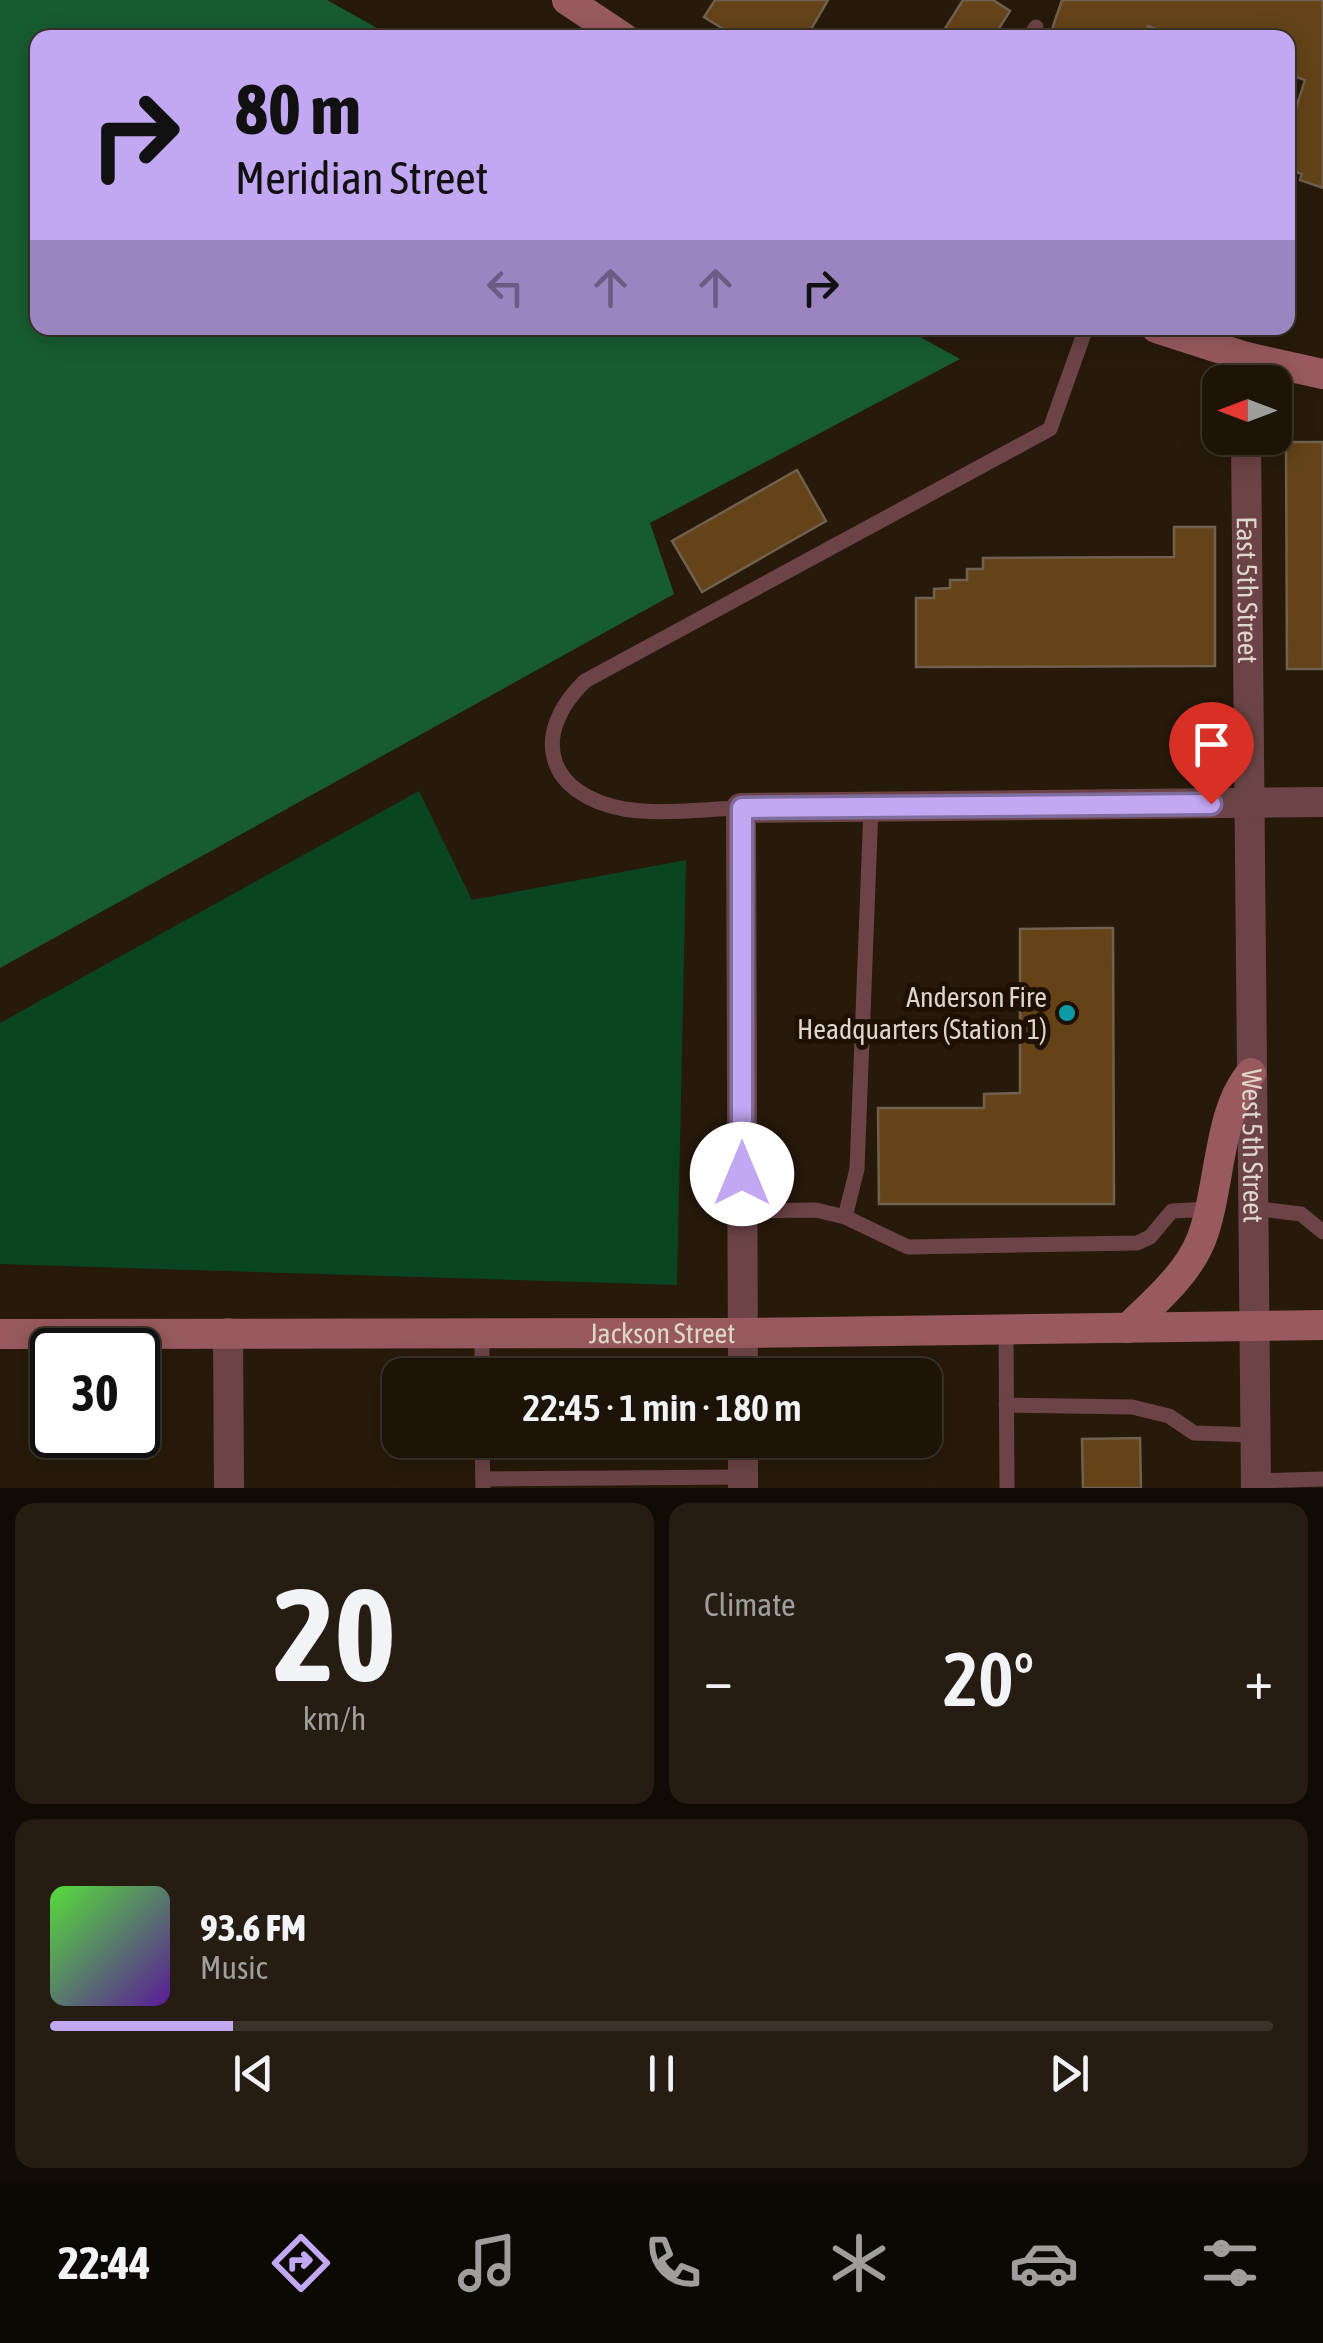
<!DOCTYPE html>
<meta charset="utf-8">
<style>
:root{--surface:#1d1408;--page:#251d12;--text:#f1f3f6;--muted:#a09e9c;--line:#3b3329;--accent:#c2a7f2}
body{margin:0;font-family:"Asap Condensed",sans-serif;background:var(--page);color:var(--text);height:100vh;display:flex;flex-direction:column;font-size:38px;white-space:nowrap}
*{box-sizing:border-box;margin:0}
p{font-size:32px;color:var(--muted)}
.icon{flex:none;width:55px;height:55px;fill:none;stroke:currentColor;stroke-width:2;stroke-linecap:round;stroke-linejoin:round}
.map{position:relative;height:1488px;overflow:hidden}
.details{display:flex;flex-direction:column;gap:15px;padding:15px;background:#100b04;flex:1}
.details>*{flex:none}
.hud{position:absolute;left:30px;top:30px;width:1265px;height:305px;border-radius:20px;box-shadow:0 5px 25px #0003,0 0 0 2px var(--line);background:#c2a7f2;color:#111;overflow:hidden}
.needle{width:65px;rotate:270deg}
.buttons{position:absolute;left:1202px;top:365px;display:grid;gap:20px}
.buttons a{display:grid;place-items:center;width:90px;height:90px;border-radius:20px;background:var(--surface);box-shadow:0 5px 25px #0003,0 0 0 2px var(--line);font-size:50px}
.speed{position:absolute;left:30px;top:1328px;display:flex;gap:20px;font-size:50px;font-weight:700;text-align:center}
.speed>*{display:grid;place-content:center;width:130px;height:130px;border-radius:50%;background:var(--surface);box-shadow:0 5px 25px #0003,0 0 0 2px var(--line);line-height:1}
.speed .limit{border:5px solid #111;border-radius:15px;background:#fff;color:#111}
.pin{position:absolute;display:grid;place-items:center;width:85px;height:85px;color:#fff;margin:-102px -42px;border-radius:50% 50% 50% 0;rotate:-45deg;box-shadow:0 0 10px #0007}
.pin .icon{rotate:45deg}
.me{position:absolute;width:110px;margin:-55px;rotate:0deg;stroke-linejoin:round;filter:drop-shadow(0 0 8px #0008)}
.turn{display:flex;align-items:center;gap:35px;height:210px;padding:0 40px;font-size:45px}
.turn .icon{width:130px;height:130px;stroke-width:2.5}
.turn b{display:block;font-size:70px;line-height:85px}
.lanes{display:flex;align-items:center;height:95px;padding:0 40px;background:#0003;justify-content:center;gap:50px;direction:ltr}
.lanes .off{opacity:.35}
.big{font-size:75px;font-weight:600;line-height:1.1}
.details .tile{flex:1;display:flex;flex-direction:column;justify-content:center;gap:15px;min-width:0;padding:0 35px;border-radius:20px;background:var(--page)}
.details .dial{align-items:center;gap:0}
.dial b{font-size:130px;line-height:1}
.song{display:flex;align-items:center;gap:30px}
.cover{width:120px;height:120px;border-radius:15px;background:linear-gradient(135deg,hsl(110 70% 55%),hsl(270 70% 35%))}
.played{height:10px;border-radius:5px;background:linear-gradient(90deg,var(--accent) 15%,var(--line) 15%)}
.keys{display:flex;justify-content:space-around;direction:ltr}
.heat{display:flex;justify-content:space-between;align-items:center;font-size:55px;direction:ltr}
.details .tiles{flex:1;display:grid;gap:15px;grid-template-columns:1fr 1fr}
.tile:last-child{grid-column:span 2}
.trip{position:absolute;left:382px;top:1358px;width:560px;height:100px;border-radius:20px;background:var(--surface);box-shadow:0 5px 25px #0003,0 0 0 2px var(--line);font-weight:600;line-height:100px;text-align:center}
.dock{display:flex;height:160px;justify-content:space-around;align-items:center;background:#0c0803;color:var(--muted)}
.dock .icon{width:70px;height:70px}
.dock .current{color:var(--accent)}
.dock b{font-size:45px;color:var(--text)}
.map>svg:first-child{display:block}
</style>
<div class="map">
<svg width="1323" height="1488" viewBox="0 0 1323 1488">
<rect width="100%" height="100%" fill="#271a0a"/>
<path fill="#0a4522" d="M419 791 472 900 686 860 677 1285 0 1264V1023Z"/>
<path fill="#175c31" d="M0 0H327L393 37 38 38V328H904L960 359 650 523 674 594 0 968Z"/>
<g fill="#644318" stroke="#70604f" stroke-width="2.5">
<path d="M715 0H828L806 38H738L704 17Z"/>
<path d="M963 0H993L1010 11 993 38H939Z"/>
<path d="M1062 0H1323V188L1300 180 1302 174 1288 169V133L1305 80 1288 74V38H1182L1148 26 1144 38H1049Z"/>
<path d="M1286 442H1323V669H1287Z"/>
<path d="M797 470 826 521 702 592 672 541Z"/>
<path d="M1174 527H1215V666L916 667V598H934V589L950 588V580H967V569H983V558L1174 557Z"/>
<path d="M1096 928H1113L1114 1204H879L878 1108H984V1094L1020 1093V929Z"/>
<path d="M1140 1438 1141 1488H1083L1082 1439Z"/>
<path d="M585 1440H687L688 1450 585 1451Z"/>
</g>
<g fill="none" stroke-linecap="round" stroke-linejoin="round">
<g stroke="#6c4447" stroke-width="15">
<path d="M1029 38 1036 27"/>
<path d="M741 808C704 809 661 815 624 809 547 795 529 735 585 681L1050 429 1086 328"/>
<path d="M1252 1208 1301 1214 1323 1232"/>
<path d="M743 1211 816 1210 845 1217 908 1247 1137 1243 1150 1237 1172 1211 1211 1209"/>
<path d="M845 1217 857 1169 871 807"/>
<path d="M1006 1330 1007 1488"/>
<path d="M482 1333V1375"/>
<path d="M1006 1405 1132 1407 1169 1416 1194 1433 1255 1435"/>
<path d="M482 1440 483 1488"/>
<path d="M483 1479 743 1477"/>
<path d="M1256 1481 1323 1479"/>
</g>
<g stroke="#6c4447" stroke-width="30">
<path d="M1246 357V382"/>
<path id="s1" d="M1246 438 1256 1488"/>
<path d="M228 1333 229 1488"/>
<path d="M743 1375 741 808 1323 802"/>
<path d="M743 1440V1488"/>
</g>
<g stroke="#985a5e" stroke-width="30">
<path d="M567 0 624 38"/>
<path d="M1156 328 1246 357 1323 374"/>
<path d="M1128 1328C1154 1302 1187 1275 1201 1240 1221 1189 1217 1112 1251 1073"/>
<path id="s2" d="M0 1334 743 1333 1323 1325"/>
</g>
</g>
<g fill="none" stroke-linecap="round" stroke-linejoin="round">
<defs>
<path id="route" d="M742 1174V808L1211 804"/>
</defs>
<use href="#route" stroke="#7e6d9d" stroke-width="25"/>
<use href="#route" stroke="#c2a7f2" stroke-width="18"/>
</g>
<circle fill="#0f9aa8" stroke="#1e1103" stroke-width="4" cx="1067" cy="1013" r="10"/>
<g text-anchor="middle" dominant-baseline="central" stroke-width="10" stroke-linejoin="round" paint-order="stroke">
<g font-size="28" fill="#ded5cb" stroke="#1e1103">
<text stroke="none"><textPath href="#s1" startOffset="152">East 5th Street</textPath></text>
<text stroke="none"><textPath href="#s1" startOffset="708">West 5th Street</textPath></text>
<text stroke="none"><textPath href="#s2" startOffset="662">Jackson Street</textPath></text>
</g>
<g font-size="28" fill="#ded5cb" stroke="#1e1103" text-anchor="end">
<text x="1047" y="997">Anderson Fire<tspan x="1047" dy="32">Headquarters (Station 1)</tspan></text>
</g>
</g>
</svg>
<div class="buttons">
<a><svg class="needle" viewBox="-14 -14 28 28"><path d="M0-13l5 13h-10z" fill="#e53935"/><path d="M0 13l5-13h-10z" fill="#a09e9c"/></svg></a>
</div>
<div class="speed"><div class="limit">30</div></div>
<div class="pin" style="left:1211px;top:804px;background:#d93025"><svg class="icon" aria-label="arrive" viewBox="0 0 24 24"><path d="M6 21V4h12l-3 4 3 4H6"/></svg></div>
<svg class="me" style="left:742px;top:1174px" viewBox="-20 -20 40 40"><circle r="19" fill="#fff"/><path d="M0-13L10 11 0 6-10 11z" fill="#c2a7f2"/></svg>
<div class="trip">22:45 · 1 min · 180 m</div>
<div class="hud">
<div class="turn"><svg class="icon" aria-label="right" viewBox="0 0 24 24"><path d="M7 20v-9h11M14 6l5 5-5 5"/></svg><div><b>80 m</b>Meridian Street</div></div>
<div class="lanes"><svg class="icon off" aria-label="left" viewBox="0 0 24 24"><path d="M17 20v-9H6M10 6l-5 5 5 5"/></svg><svg class="icon off" aria-label="ahead" viewBox="0 0 24 24"><path d="M12 20V5M6 11l6-6 6 6"/></svg><svg class="icon off" aria-label="ahead" viewBox="0 0 24 24"><path d="M12 20V5M6 11l6-6 6 6"/></svg><svg class="icon" aria-label="right" viewBox="0 0 24 24"><path d="M7 20v-9h11M14 6l5 5-5 5"/></svg></div>
</div>
</div>
<section class="details">
<div class="tiles">
<div class="tile dial"><b>20</b><p>km/h</p></div>
<div class="tile"><p>Climate</p>
<div class="heat"><a>−</a><b class="big">20°</b><a>+</a></div>
</div>
<div class="tile">
<div class="song"><i class="cover"></i><div><b>93.6 FM</b><p>Music</p></div></div>
<div class="played"></div>
<div class="keys"><svg class="icon" aria-label="previous" viewBox="0 0 24 24"><path d="M18 5L8 12l10 7zM5 5v14"/></svg><svg class="icon" aria-label="pause" viewBox="0 0 24 24"><path d="M8 5v14M16 5v14"/></svg><svg class="icon" aria-label="next" viewBox="0 0 24 24"><path d="M6 5l10 7-10 7zM19 5v14"/></svg></div>
</div>
</div>
</section>
<nav class="dock">
<b>22:44</b>
<svg class="icon current" aria-label="directions" viewBox="0 0 24 24"><path d="M12 3l9 9-9 9-9-9zM9 14v-3h6M13 9l2 2-2 2"/></svg>
<svg class="icon" aria-label="music" viewBox="0 0 24 24"><path d="M9 18V5l10-2v13"/><circle cx="6" cy="18" r="3"/><circle cx="16" cy="16" r="3"/></svg>
<svg class="icon" aria-label="phone" viewBox="0 0 24 24"><path d="M5 4h4l2 5-3 2q2 4 5 5l2-3 5 2v4C11 20 4 13 5 4z"/></svg>
<svg class="icon" aria-label="climate" viewBox="0 0 24 24"><path d="M12 3v18M4 7l16 10M4 17L20 7"/></svg>
<svg class="icon" aria-label="car" viewBox="0 0 24 24"><path d="M5 17H2v-5l4-1 3-4h7l3 4 3 1v5h-3M9 17h6M6 11h13"/><circle cx="7" cy="17" r="2"/><circle cx="17" cy="17" r="2"/></svg>
<svg class="icon" aria-label="filters" viewBox="0 0 24 24"><path d="M4 7h16M4 17h16"/><circle cx="9" cy="7" r="2"/><circle cx="15" cy="17" r="2"/></svg>
</nav>
